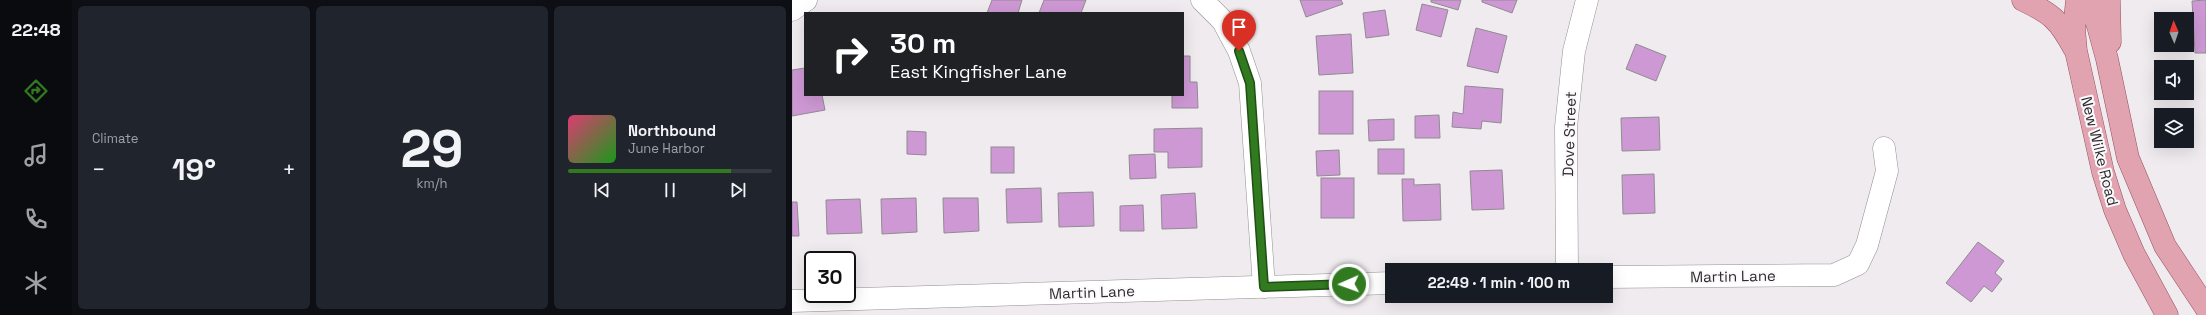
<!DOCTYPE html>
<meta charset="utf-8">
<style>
:root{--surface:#171b24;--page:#20242c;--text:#f1f3f6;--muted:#9ea1a6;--line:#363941;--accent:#317a1f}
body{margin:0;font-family:"Space Grotesk",sans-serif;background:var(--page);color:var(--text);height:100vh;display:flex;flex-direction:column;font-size:15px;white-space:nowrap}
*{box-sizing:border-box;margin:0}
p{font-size:13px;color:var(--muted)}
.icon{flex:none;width:22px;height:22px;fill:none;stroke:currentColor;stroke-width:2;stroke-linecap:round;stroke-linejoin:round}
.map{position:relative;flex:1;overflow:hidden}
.details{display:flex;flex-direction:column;gap:6px;padding:6px;background:#0d0f14;width:720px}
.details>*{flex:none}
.banner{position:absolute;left:12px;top:12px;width:380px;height:84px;border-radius:0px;box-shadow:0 4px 16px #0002;background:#202124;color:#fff;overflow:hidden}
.needle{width:26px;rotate:358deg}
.controls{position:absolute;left:1362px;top:12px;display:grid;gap:8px}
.controls a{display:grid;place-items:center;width:40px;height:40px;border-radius:0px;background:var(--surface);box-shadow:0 4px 16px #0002;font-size:20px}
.speed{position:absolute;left:12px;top:251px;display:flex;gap:8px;font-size:20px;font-weight:700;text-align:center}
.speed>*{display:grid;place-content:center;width:52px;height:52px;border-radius:50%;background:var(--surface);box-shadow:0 4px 16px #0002;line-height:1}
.speed .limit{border:2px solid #111;border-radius:6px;background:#fff;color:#111}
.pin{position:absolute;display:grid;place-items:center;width:34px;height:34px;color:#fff;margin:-41px -17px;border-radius:50% 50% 50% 0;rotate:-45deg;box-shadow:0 0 4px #0007}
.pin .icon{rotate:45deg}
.me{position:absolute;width:44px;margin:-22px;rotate:268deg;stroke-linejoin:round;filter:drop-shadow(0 0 3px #0008)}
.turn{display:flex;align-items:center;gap:14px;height:84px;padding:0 20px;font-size:18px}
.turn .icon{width:52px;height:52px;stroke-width:2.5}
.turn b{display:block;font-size:28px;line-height:34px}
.big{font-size:30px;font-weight:700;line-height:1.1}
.details .tile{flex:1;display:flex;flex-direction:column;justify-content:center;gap:6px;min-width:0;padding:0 14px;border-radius:6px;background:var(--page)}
.details .dial{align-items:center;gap:0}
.dial b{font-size:52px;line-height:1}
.song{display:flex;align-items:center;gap:12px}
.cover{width:48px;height:48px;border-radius:6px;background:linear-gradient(135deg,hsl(340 70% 55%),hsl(120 70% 35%))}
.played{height:4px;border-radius:2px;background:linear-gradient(90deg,var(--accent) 80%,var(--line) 80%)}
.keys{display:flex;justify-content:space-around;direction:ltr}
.heat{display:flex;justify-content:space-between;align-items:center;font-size:22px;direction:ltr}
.details .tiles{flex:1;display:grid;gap:6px;grid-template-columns:repeat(3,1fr)}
.trip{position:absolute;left:593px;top:263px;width:228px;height:40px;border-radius:0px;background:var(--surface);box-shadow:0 4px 16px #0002;font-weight:700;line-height:40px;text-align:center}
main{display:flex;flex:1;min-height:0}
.dock{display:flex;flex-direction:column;width:72px;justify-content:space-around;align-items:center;background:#090b0e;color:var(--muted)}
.dock .icon{width:28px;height:28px}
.dock .selected{color:var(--accent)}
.dock b{font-size:18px;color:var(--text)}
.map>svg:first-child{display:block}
</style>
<main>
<nav class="dock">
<b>22:48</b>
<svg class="icon selected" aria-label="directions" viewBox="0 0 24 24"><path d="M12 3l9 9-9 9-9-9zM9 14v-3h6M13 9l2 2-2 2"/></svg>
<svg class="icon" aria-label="music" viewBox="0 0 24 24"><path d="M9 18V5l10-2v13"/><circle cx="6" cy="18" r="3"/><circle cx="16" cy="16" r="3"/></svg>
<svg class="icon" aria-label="phone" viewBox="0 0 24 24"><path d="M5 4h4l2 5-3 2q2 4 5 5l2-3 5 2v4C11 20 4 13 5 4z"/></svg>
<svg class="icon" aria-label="climate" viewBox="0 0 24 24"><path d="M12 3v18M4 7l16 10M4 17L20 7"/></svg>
</nav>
<section class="details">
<div class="tiles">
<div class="tile"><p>Climate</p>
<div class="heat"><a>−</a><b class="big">19°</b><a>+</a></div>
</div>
<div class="tile dial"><b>29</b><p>km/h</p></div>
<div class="tile">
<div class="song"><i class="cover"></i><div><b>Northbound</b><p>June Harbor</p></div></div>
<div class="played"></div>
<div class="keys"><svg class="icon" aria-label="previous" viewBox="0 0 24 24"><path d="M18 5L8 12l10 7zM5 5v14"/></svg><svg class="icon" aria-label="pause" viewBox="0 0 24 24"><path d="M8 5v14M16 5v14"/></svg><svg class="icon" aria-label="next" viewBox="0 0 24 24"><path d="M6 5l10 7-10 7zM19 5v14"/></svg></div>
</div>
</div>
</section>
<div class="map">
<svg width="1414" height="315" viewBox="0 0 1414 315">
<rect width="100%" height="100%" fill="#efebef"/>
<g fill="#ce98d5" stroke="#8f8c90">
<path d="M200 0H230L226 13H195Z"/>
<path d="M252 0H294L289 13H247Z"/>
<path d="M508 0H549L551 4 514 17Z"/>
<path d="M639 0H669L666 10 639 2Z"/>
<path d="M690 0H725L720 13 690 2Z"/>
<path d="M1414 0V53H1403L1400 1Z"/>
<path d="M630 4 656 10 649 37 624 30Z"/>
<path d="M593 10 597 35 574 38 571 13Z"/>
<path d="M684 28 715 36 706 73 675 66Z"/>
<path d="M559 34 561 73 527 75 524 36Z"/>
<path d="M844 44 874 56 864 81 834 69Z"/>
<path d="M391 56H398V82H405L406 108H380V95H391Z"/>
<path d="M13 68V95H30L33 110 0 116V70Z"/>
<path d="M673 86 711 89 709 123 690 121 689 129 660 127 661 112 671 114Z"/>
<rect x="527" y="91" width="34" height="43"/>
<path d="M647 115 648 138H623V116Z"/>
<path d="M867 117 868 150 830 151 829 118Z"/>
<path d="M602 119V140L577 141 576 120Z"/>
<path d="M410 128V167L376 168V152H362V129Z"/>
<path d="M115 131 134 132V155L115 154Z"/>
<rect x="199" y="147" width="23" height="26"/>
<rect x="586" y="149" width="26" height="25"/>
<path d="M547 150 548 175 525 176 524 151Z"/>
<path d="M363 154 364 178 338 179 337 155Z"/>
<path d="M710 170 712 209 680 210 678 171Z"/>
<path d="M862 174 863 213 831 214 830 175Z"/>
<rect x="529" y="178" width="33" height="40"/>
<path d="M610 179H622V185L648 184 649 220 611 221Z"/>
<path d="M249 188 250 222 215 223 214 189Z"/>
<path d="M301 192 302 226 267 227 266 193Z"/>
<path d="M403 193 405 228 370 229 369 195Z"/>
<path d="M124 198 125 232 90 234 89 199Z"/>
<path d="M151 198H186L187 231 152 233Z"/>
<path d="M68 199 70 233 35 234 34 200Z"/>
<path d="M0 202H5L7 236H0Z"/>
<path d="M351 205 352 231H328V206Z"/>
<path d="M1186 242 1212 261 1203 273 1210 279 1200 292 1192 286 1179 302 1154 283Z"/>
</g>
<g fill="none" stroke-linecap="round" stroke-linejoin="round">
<defs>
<g id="minor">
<path d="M410 0 431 21 447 51 458 83 472 287"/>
<path d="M0 10 14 0"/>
<path d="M775 270 774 127 782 51 795 0"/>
<path d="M814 277 1042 275 1066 264 1075 245 1095 171 1092 148"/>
<path d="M0 301 600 283"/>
</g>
<g id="major">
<path d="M1231 0C1260 14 1267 20 1282 48"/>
<path d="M1285 0 1282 28 1284 51 1311 172 1323 210 1342 254 1375 315"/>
<path d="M1296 0 1306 26 1315 59 1336 158 1373 246 1414 308"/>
<path d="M1317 0 1318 42"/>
</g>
</defs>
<use href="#minor" stroke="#939093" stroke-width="23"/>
<use href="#major" stroke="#965260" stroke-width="23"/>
<use href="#minor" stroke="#fff" stroke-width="22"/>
<use href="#major" stroke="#e2a3b0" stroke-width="22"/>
</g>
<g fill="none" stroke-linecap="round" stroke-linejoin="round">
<defs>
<path id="route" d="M447 51 458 83 472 287 557 284"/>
</defs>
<use href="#route" stroke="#204f14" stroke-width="10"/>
<use href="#route" stroke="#317a1f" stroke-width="7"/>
</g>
<g text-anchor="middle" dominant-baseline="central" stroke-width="4" stroke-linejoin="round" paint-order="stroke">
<g font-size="15" fill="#2d2c2d" stroke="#fcf9fd">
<text transform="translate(777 134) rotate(-88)">Dove Street</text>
<text transform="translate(1308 151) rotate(76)">New Wilke Road</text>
<text transform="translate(941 276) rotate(-1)">Martin Lane</text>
<text transform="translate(300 292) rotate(-2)">Martin Lane</text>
</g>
</g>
</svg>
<div class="controls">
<a><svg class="needle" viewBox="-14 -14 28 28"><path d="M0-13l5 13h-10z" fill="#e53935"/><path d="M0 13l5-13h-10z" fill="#9ea1a6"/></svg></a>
<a><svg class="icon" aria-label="sound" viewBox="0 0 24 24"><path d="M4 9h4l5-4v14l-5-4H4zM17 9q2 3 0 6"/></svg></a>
<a><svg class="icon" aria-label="layers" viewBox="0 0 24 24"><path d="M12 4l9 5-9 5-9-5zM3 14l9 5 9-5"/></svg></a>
</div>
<div class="speed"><div class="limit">30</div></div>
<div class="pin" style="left:447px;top:51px;background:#d93025"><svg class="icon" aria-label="arrive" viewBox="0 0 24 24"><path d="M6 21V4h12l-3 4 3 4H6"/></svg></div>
<svg class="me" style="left:557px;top:284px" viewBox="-20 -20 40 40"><circle r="17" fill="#317a1f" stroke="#fff" stroke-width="3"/><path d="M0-11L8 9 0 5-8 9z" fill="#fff"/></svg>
<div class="trip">22:49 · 1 min · 100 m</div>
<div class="banner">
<div class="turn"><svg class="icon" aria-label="right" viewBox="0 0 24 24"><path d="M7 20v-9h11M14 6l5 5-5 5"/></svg><div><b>30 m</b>East Kingfisher Lane</div></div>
</div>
</div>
</main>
